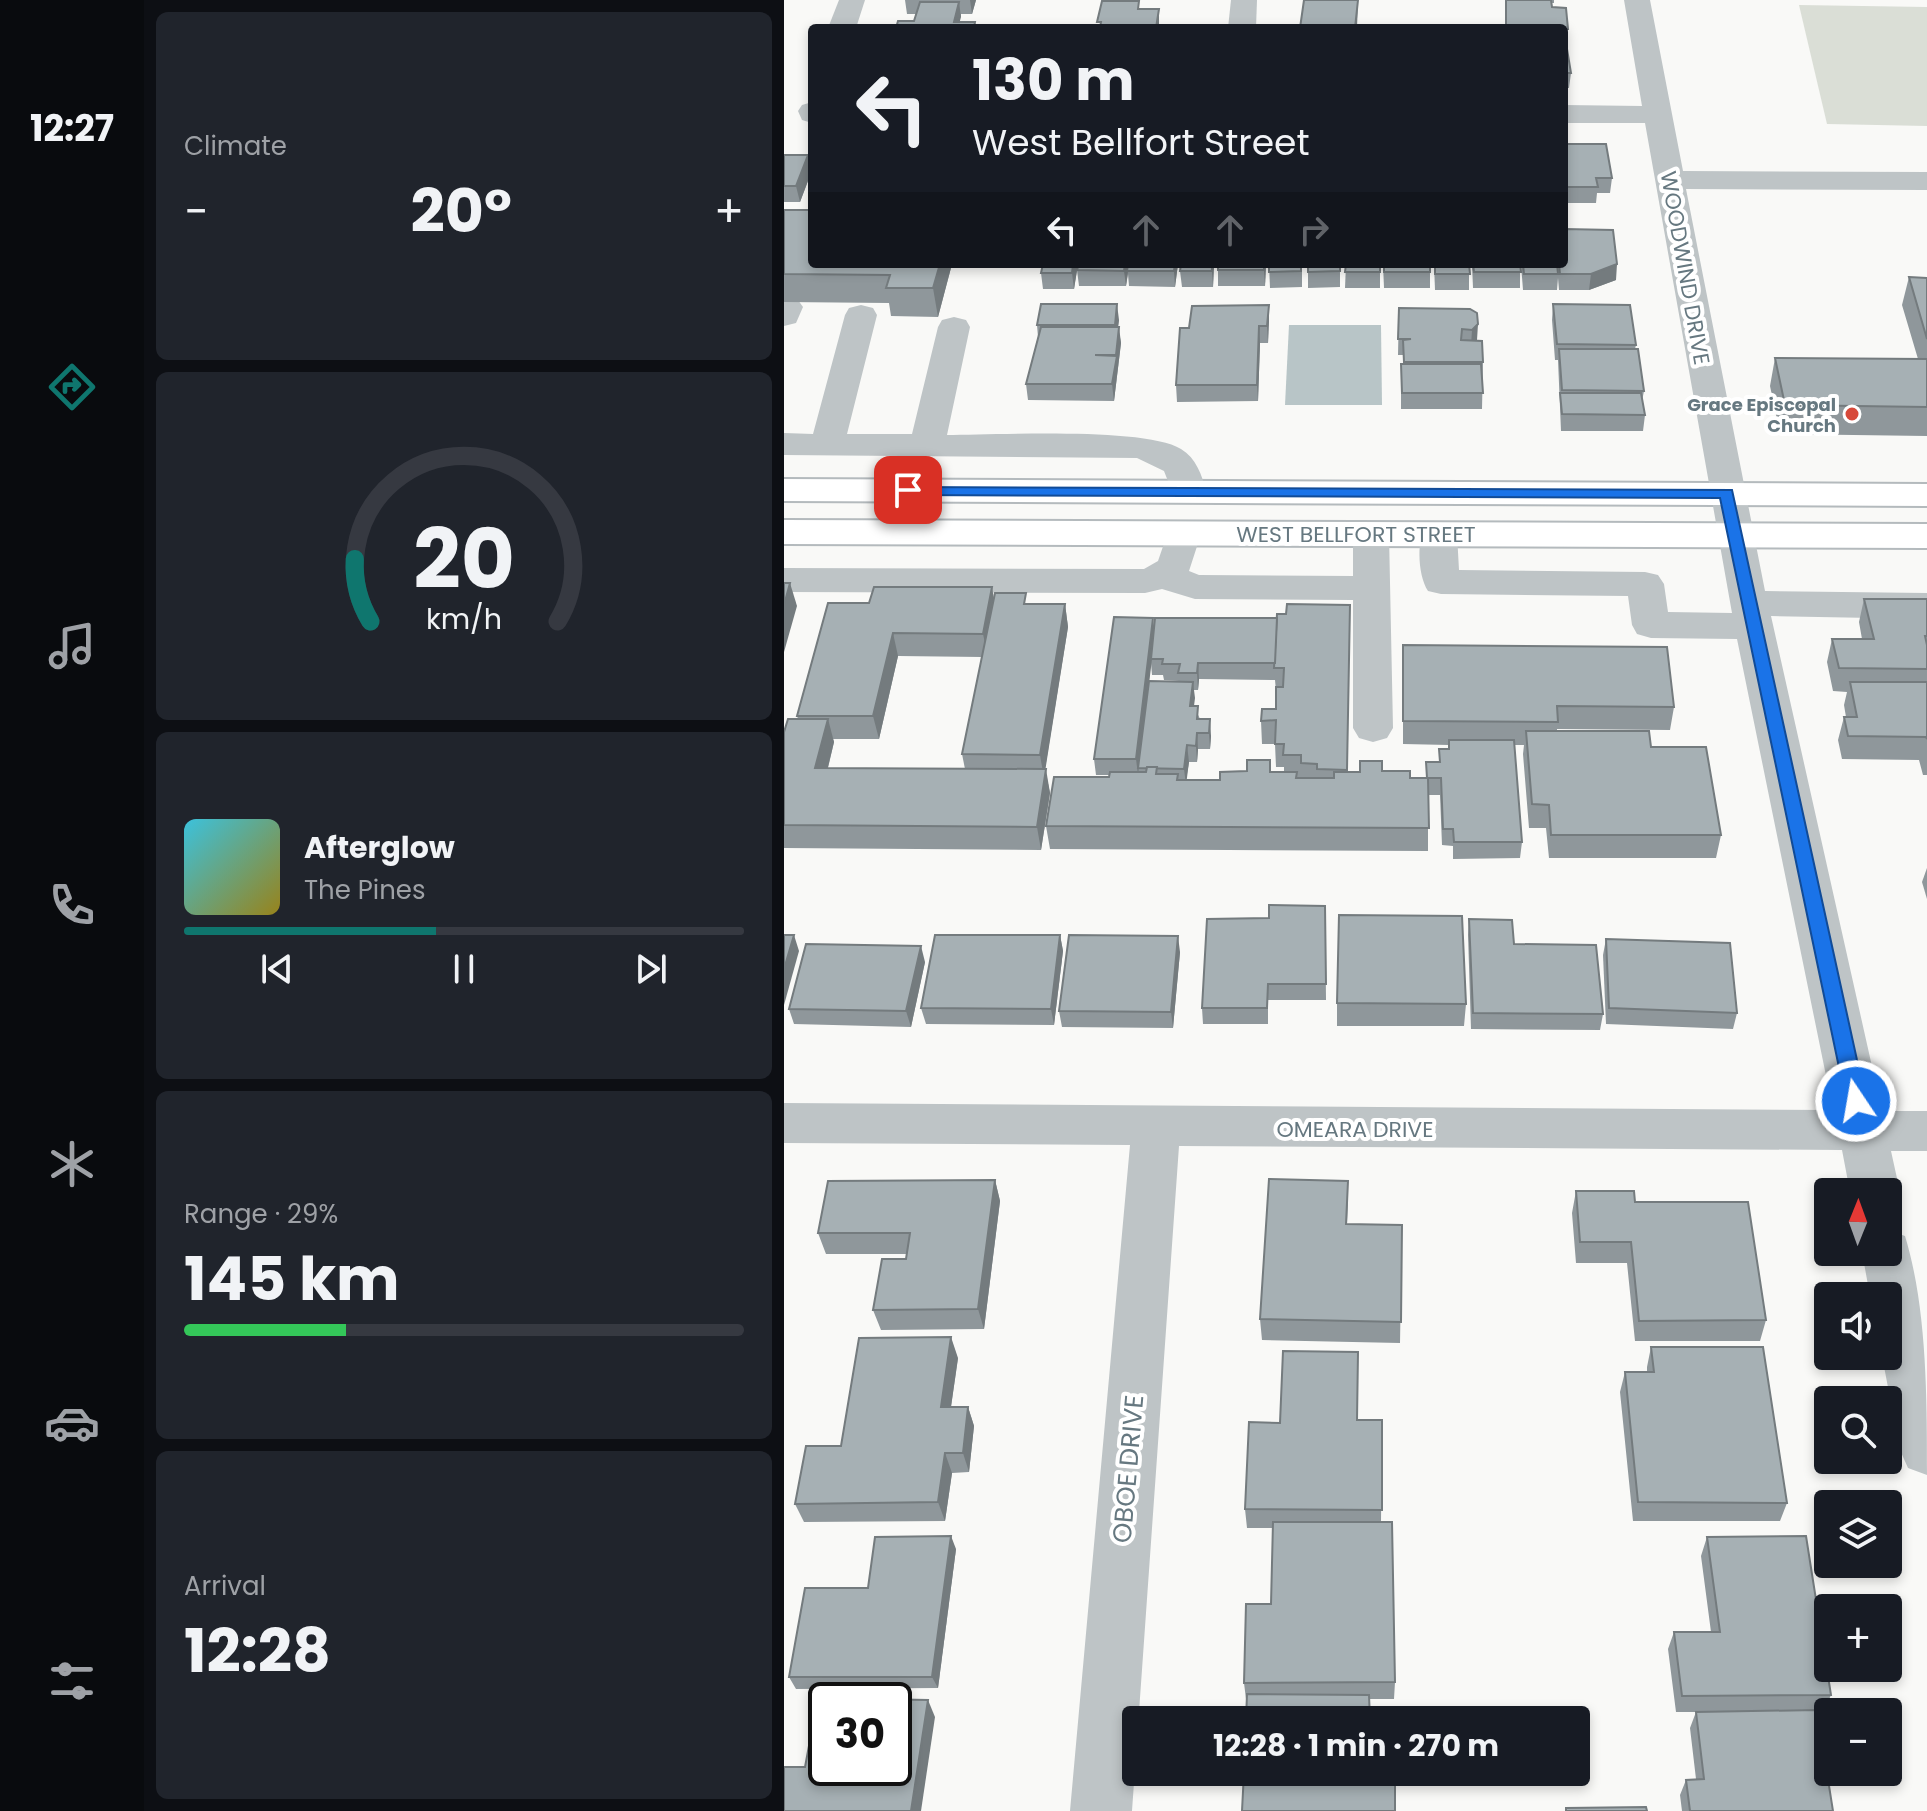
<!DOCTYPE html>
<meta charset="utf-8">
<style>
:root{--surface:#171b24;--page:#20242c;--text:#f1f3f6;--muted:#9ea1a6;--line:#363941;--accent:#0f766e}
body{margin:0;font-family:Poppins,sans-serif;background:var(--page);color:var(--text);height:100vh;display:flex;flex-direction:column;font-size:30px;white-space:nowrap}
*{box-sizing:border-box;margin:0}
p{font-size:26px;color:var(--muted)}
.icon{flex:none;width:44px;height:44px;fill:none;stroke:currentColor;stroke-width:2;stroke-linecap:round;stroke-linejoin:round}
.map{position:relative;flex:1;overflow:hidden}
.panel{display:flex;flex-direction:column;gap:12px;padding:12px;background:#0d0f14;width:640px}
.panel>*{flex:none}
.top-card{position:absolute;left:24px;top:24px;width:760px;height:244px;border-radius:8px;box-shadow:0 4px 12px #0003;background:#171b24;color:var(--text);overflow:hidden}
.needle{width:52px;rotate:1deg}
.buttons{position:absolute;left:1030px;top:1178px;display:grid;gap:16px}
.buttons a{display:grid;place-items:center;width:88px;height:88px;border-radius:8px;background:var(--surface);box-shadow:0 4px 12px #0003;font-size:40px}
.speed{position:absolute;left:24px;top:1682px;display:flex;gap:16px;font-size:40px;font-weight:700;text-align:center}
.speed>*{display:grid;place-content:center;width:104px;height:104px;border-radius:50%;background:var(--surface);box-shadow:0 4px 12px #0003;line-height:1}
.speed .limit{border:4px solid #111;border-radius:12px;background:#fff;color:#111}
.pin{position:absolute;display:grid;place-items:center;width:68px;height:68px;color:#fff;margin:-34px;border-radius:16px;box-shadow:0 4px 12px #0006}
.me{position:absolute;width:88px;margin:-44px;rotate:348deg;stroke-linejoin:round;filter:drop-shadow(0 0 6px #0008)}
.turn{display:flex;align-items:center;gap:28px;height:168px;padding:0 32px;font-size:36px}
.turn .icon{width:104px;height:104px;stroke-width:2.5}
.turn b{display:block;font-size:56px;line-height:68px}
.lanes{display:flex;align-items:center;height:76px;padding:0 32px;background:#0003;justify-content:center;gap:40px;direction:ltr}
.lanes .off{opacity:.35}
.big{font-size:60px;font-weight:700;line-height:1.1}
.panel .tile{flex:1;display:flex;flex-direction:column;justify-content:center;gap:12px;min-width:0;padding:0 28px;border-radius:12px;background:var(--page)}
.panel .dial{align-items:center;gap:0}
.dial svg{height:208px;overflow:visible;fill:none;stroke:var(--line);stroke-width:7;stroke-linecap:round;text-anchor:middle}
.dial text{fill:var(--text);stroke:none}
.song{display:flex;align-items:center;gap:24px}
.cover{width:96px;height:96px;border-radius:12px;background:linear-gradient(135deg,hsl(190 70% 55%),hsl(50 70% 35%))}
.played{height:8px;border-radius:4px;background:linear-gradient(90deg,var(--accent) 45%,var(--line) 45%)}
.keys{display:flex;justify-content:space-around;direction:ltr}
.heat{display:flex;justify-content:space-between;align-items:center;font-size:44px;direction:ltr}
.charge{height:12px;border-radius:6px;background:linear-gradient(90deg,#34c759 29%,var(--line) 0)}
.trip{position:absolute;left:338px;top:1706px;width:468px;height:80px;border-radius:8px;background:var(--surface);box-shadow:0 4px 12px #0003;font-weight:700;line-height:80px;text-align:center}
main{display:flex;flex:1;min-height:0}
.menu{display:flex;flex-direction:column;width:144px;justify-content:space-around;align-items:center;background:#090b0e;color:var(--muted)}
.menu .icon{width:56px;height:56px}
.menu .current{color:var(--accent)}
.menu b{font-size:36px;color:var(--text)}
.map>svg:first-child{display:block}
</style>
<main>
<nav class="menu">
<b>12:27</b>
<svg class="icon current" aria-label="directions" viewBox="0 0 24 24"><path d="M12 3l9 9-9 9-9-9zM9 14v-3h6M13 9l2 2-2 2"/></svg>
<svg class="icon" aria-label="music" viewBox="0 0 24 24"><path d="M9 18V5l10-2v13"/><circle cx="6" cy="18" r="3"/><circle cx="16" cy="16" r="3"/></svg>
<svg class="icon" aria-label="phone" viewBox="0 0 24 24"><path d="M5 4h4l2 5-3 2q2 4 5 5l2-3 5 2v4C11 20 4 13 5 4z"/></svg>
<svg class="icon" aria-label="climate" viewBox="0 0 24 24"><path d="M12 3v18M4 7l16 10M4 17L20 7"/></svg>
<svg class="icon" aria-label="car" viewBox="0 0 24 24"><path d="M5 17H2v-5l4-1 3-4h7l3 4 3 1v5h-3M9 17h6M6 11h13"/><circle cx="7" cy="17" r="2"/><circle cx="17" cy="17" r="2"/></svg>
<svg class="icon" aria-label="filters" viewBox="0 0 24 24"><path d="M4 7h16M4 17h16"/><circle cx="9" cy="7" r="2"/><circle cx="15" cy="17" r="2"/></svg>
</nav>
<section class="panel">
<div class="tile"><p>Climate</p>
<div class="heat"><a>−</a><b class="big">20°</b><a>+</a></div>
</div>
<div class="tile dial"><svg viewBox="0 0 100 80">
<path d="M14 69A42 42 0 1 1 86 69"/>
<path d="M14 69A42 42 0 0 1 8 45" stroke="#0f766e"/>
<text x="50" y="56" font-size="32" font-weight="700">20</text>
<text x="50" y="72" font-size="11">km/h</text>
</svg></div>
<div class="tile">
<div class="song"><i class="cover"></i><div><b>Afterglow</b><p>The Pines</p></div></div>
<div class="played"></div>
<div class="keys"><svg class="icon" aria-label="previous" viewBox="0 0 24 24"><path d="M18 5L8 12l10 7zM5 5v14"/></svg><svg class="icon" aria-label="pause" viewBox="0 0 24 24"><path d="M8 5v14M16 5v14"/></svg><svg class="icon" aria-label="next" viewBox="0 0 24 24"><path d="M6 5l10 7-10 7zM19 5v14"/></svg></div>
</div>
<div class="tile"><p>Range · 29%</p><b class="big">145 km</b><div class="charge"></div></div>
<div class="tile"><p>Arrival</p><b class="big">12:28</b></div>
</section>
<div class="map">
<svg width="1143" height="1811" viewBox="0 0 1143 1811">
<rect width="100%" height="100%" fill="#f9f9f7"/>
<path fill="#daded6" d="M1015 5 1143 7V126L1043 124Z"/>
<path fill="#b8c5c7" d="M505 325H597L598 405H501Z"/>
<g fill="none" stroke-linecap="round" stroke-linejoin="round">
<defs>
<g id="major">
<path d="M0 479 1143 484V506L0 501Z"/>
<path d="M0 520 1143 524V548L0 544Z"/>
</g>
</defs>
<use href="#major" stroke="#b4babd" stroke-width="4"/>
<g fill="#bec4c6" fill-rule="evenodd">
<path d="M55 0H81L72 28H44Z"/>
<path d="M447 0H473L472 28H444Z"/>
<path d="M840 0H866L899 171 1143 172V190L902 189 981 591 1143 593V619L987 616 1098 1111H1143V1151H1107L1116 1192 1104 1208V1192H1066L1058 1150 395 1146 348 1811H286L346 1145 0 1143V1103L1049 1110 953 639 867 638 853 634 848 625 844 596 657 594 644 591C634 576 632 540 642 526L655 522 668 526 673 534 675 570 861 572 874 575 880 584 884 612 948 613 861 123H780V105L858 106Z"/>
<path d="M28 102V123L18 120 14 111 18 105Z"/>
<path d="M0 298 14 300 19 307 12 323 0 326Z"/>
<path d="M77 305 89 308 93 315 63 434H128L154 327 158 320 170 317 182 320 186 327 163 435C212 435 361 427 397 449 412 458 418 475 422 491L417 499 404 502 391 499 380 471 353 458 0 455V433L29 434 61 315 65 308Z"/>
<path d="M399 522 412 526 417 534 405 571 415 575 569 576V534L574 526 587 522 600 526 605 534 609 728 603 738 589 742 575 738 569 728V600L411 599 378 589 361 593 0 592V568L360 569 374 561 386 526Z"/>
<path d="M1104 1230 1121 1236C1143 1308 1143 1398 1143 1475L1124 1468 1116 1450 1098 1356H1104V1296H1086L1078 1252H1104Z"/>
</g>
<use href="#major" fill="#fff" fill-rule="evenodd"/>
</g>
<g fill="#8f979b" fill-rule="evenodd">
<path d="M121 0H192L188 14H177V17L130 21 133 14H123Z"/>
<path d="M722 0H770V3H767L768 7 784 29 782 44 787 73 785 88H780V28H721Z"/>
<path d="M780 144 828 178 826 193H813L812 203H780Z"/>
<path d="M0 155H24L27 168 28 166V194L24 181 16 202H0Z"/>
<path d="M0 210 28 264H168L154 317 107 316 105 303 0 302Z"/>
<path d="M294 264 290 289H259L257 273Z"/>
<path d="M295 264H394L391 287 345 286 344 274 342 286H295L293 270Z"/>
<path d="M430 264 429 287H398L396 271Z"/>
<path d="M482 264 481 286H434V270Z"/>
<path d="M485 264H518V287L486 288Z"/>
<path d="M524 264H556V287L524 288Z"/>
<path d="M562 264H596V288H561Z"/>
<path d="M599 264H646V288H600Z"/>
<path d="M650 264H685V290H651Z"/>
<path d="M688 264H736V288H689Z"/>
<path d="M737 264H780L832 280 805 290H775L774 278 773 290H739Z"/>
<path d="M1125 277 1143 278V436L996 434 986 386 991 358 1134 359 1118 305Z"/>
<path d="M769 304 852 345 851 349 860 391 858 401 861 415 859 431H777L774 360H771L768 320Z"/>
<path d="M485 305 484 343H476L474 401 393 402 392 385Z"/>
<path d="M615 308 686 309 693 341 699 362 698 409H617V364H619V355H614Z"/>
<path d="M335 320 334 327 337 343 330 401 244 400 242 384 254 337 253 325Z"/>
<path d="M210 598 244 604H281L284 627 261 769 266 793 257 850 0 848V732L14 719 13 716 85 603ZM114 656 198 657 178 754 181 769 44 768 50 742 49 739H95Z"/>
<path d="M1080 599H1143V775H1139L1135 760 1058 759 1054 740 1060 717H1062L1060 705 1063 692 1049 691 1043 662 1048 639H1078L1075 622Z"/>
<path d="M503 604 564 772 598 771 626 778H642V762H655V749H665V745L619 744V645L890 707 886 730 773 729V731L867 747 937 835 932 858H765L762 828H745L739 754 740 745H730L738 842 736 858 669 859V846L658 845 656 795H644V851L266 849 262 826 325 777V775H312L310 759 370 629 493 618 502 614ZM367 663 368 675H379L380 680 395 681V682L363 697ZM415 679 491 680 492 691V709L477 721 478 744H491L492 767H500V772H487L486 760 463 771 436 780H402L405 762H413L414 749H426L427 736 416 719 410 706V690H414Z"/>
<path d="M1143 868V899L1138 882Z"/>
<path d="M541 906 542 1000H484V1024H419L418 1008 485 918Z"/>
<path d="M685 919 730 944 819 1014 816 1030 687 1029 684 935Z"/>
<path d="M276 935 279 951 270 1025 142 1024 137 1008Z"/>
<path d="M822 939 953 1013 949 1029 822 1024 819 955Z"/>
<path d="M396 952 389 1028 278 1027 275 1011Z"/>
<path d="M141 962 127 1027 10 1024 5 1009Z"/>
<path d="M553 1003 682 1004 680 1026H553Z"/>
<path d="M211 1180 216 1201 200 1329 97 1330 89 1310 122 1259 123 1254H42L34 1233Z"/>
<path d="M792 1191 851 1202 982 1320 976 1341H851L843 1263H792L788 1213Z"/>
<path d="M564 1202 563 1224 618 1225 616 1343 478 1340 476 1319Z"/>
<path d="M867 1347 1003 1503 996 1521H849L836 1392 841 1372H863V1367Z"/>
<path d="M174 1358 167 1407H184L190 1426 185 1472 168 1473 161 1521 20 1522 11 1504 57 1446Z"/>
<path d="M598 1420 597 1522 611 1682 610 1699H462L460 1683 487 1604 489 1528H463L461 1509 496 1423Z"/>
<path d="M923 1537 1047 1695 1039 1712H1033L1049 1811H898L896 1795 902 1780 912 1779 906 1728 912 1712H892L884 1649 890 1632H927L917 1556Z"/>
<path d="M172 1549 154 1688 12 1689 5 1677 84 1588Z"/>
</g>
<g fill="#747b7e">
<path d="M186 0H192L188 14Z"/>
<path d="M574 0 573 28H571Z"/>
<path d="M175 2 177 17 174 28 170 22Z"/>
<path d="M375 9V28H372Z"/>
<path d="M24 155 28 170 16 202 12 186Z"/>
<path d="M156 264H168L154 317 149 288Z"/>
<path d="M289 264H294L290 289 288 273Z"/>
<path d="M341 264H345L342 286 340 271Z"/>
<path d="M391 264H394L391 287 390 271Z"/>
<path d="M428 264H430L429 287 428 271Z"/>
<path d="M480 264H482L481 286 480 270Z"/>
<path d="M833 264 832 280 805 290 807 274Z"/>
<path d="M333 304 335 320 332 341 331 325Z"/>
<path d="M485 305V322L484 343 483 326Z"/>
<path d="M694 324 693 340 687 346 688 330Z"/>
<path d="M475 326 476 343 474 401 473 385Z"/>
<path d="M335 327 337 343 330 401 328 384Z"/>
<path d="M6 583 13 606 0 652V605Z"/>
<path d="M208 587 212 611 204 657 199 634Z"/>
<path d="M281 604 284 627 260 778 256 755Z"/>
<path d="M369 618 371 634 354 775 352 759Z"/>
<path d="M109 633 114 656 95 739 89 716Z"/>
<path d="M414 663 415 679 414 690 413 673Z"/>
<path d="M409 682 411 698 408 722 406 706Z"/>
<path d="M44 719 50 742 38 791 31 768Z"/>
<path d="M426 719 427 736 426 749 425 733Z"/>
<path d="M413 733 414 749 413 762 412 746Z"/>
<path d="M403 745 405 762 402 785 400 769Z"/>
<path d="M262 769 266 793 257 850 253 827Z"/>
<path d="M10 935 15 951 0 1005V969Z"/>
<path d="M276 935 279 951 270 1025 267 1009Z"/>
<path d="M394 936 396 952 389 1028 387 1012Z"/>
<path d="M137 946 141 962 127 1027 122 1011Z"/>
<path d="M211 1180 216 1201 200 1329 194 1309Z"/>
<path d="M167 1337 174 1358 164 1427 157 1407Z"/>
<path d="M184 1407 190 1426 185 1472 179 1453Z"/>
<path d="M161 1453 168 1473 161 1521 154 1502Z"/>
<path d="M167 1536 172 1549 154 1688 148 1677Z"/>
<path d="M144 1700 151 1717 137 1811H127Z"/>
</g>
<g fill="#a6b0b4" stroke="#747b7e" stroke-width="2" fill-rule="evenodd">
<path d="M520 0H574L571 28H516Z"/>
<path d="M722 0H767L768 7 782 8 784 29 722 28Z"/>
<path d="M318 1H355L354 9H375L372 28H316L317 22H313Z"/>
<path d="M136 2H175L170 22H191L190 28H112L114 21H130Z"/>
<path d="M780 37H781L787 73H780Z"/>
<path d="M780 144H822L828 178H812L814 187H780Z"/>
<path d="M0 155H24L12 186H0Z"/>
<path d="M28 166V179H24Z"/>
<path d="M0 210H28V264H156L149 288H102L106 275 0 274Z"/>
<path d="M780 229 829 230 833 264 807 274H776L775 264H780Z"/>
<path d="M259 264H289L288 273H257Z"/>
<path d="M295 264H341L340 271 293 270Z"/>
<path d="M344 264H391L390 271H343Z"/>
<path d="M397 264H428V271H396Z"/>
<rect x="434" y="264" width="46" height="6"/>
<path d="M485 264H517V271L485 272Z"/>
<path d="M524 264H556V271L524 272Z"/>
<path d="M562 264H596V272H561Z"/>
<rect x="600" y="264" width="46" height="8"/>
<path d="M651 264H685L686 274H651Z"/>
<path d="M689 264H736L737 272H690Z"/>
<path d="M739 264H773L774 274H740Z"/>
<path d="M1125 277 1143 278V339Z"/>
<path d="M257 304H333L331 325H253Z"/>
<path d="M769 304 846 305 852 345 773 344Z"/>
<path d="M485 305 483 326H475L473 385H392L396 328H405L408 306Z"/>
<path d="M615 308 686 309 693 313 694 324 688 330 678 329 677 340 698 341 699 362H620L619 340 627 339H614Z"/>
<path d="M257 327H335L332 355H311L333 356 328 384H242Z"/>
<path d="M775 349H854L860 391 778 390Z"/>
<path d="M991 358 1143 359V407L1001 405Z"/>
<path d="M617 364H697L699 393H618Z"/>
<path d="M776 393H857L861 415 778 414Z"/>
<path d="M0 583H6L0 605Z"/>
<path d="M90 587H208L199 634 109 633 89 716H13L44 603H85Z"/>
<path d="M211 593H242L240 604H281L256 755 178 754Z"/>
<path d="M1080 599H1143V636H1141L1143 645V669L1055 668 1048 639H1090Z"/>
<path d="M503 604 566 605 563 770 533 769V764L517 763V755H499L500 744H491L492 720 477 721 478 709H492V687H499L500 668H490L493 614H502Z"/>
<path d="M330 617 369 618 352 759H310Z"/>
<path d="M371 618H493L491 663H414L413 673H394L396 664H378L379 659H367Z"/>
<path d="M619 645 883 647 890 707 773 706 774 722 619 721Z"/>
<path d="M365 681 409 682 406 706H414L413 719H426L425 733H413L412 746 403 745 400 769 354 768Z"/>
<path d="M1066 682H1143V739L1142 737 1064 736 1060 717H1073Z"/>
<path d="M4 719H44L31 768 262 769 253 827 0 825V732Z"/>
<path d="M742 731H865L867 747H922L937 835H767L765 805 748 804Z"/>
<path d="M665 740H730L738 842H670L669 829H659L657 778H643L642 762H656L655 749H665Z"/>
<path d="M463 760H486V772H513L512 778H550V772H576V761H598V771H626V778H644L645 828 262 826 270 777H325L326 772H362L363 767H373L372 774H394L393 780H436V772L463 771Z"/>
<path d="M485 905 541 906 542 984H484L483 1008H418L423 919 485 918Z"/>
<path d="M555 915 678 916 682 1004 553 1003Z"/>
<path d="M685 919 728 920 730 944 812 945 819 1014 689 1013Z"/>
<path d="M0 935H10L0 969Z"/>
<path d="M151 935H276L267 1009 137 1008Z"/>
<path d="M285 935 394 936 387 1012 275 1011Z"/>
<path d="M822 939 946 943 953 1013 825 1008Z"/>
<path d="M22 944 137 946 122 1011 5 1009Z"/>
<path d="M485 1179 564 1181 562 1224 618 1225 617 1322 476 1319Z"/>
<path d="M211 1180 194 1309 89 1310 98 1259H122L126 1233H34L44 1181Z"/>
<path d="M792 1191H850L851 1202H964L982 1320 855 1321 847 1242H796Z"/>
<path d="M167 1337 157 1407H184L179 1453H161L154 1502 11 1504 22 1446H57L75 1338Z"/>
<path d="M867 1347H979L1003 1503 854 1502 841 1372H870Z"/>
<path d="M499 1351 574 1352 573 1420H598V1510L461 1509 465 1422 496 1423Z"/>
<path d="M489 1522H608L611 1682 460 1683 462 1604H487Z"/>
<path d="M167 1536 148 1677H5L21 1588H84L91 1537Z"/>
<path d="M1022 1536 1047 1695 898 1696 890 1632H936L923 1537Z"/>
<path d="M463 1694 585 1695 586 1720H462Z"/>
<path d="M34 1698 144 1700 127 1811H0V1767H21ZM42 1700H110V1768H42Z"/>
<path d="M1033 1710 1049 1811H906L902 1780 920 1779 912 1712Z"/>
<path d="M460 1772H611V1811H458Z"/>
<path d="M862 1807 863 1811H782V1808Z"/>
</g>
<path fill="#1a73e8" stroke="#114b97" stroke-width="2" d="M119 487 948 490 1082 1101 1079 1106 1072 1109 1062 1101 936 498 124 495 119 493Z"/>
<circle fill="#d7493a" stroke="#fff" stroke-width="3" cx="1068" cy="414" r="8"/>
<g text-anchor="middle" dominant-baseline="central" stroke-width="8" stroke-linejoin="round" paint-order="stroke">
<g font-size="18" font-weight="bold" fill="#667880" stroke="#fff" text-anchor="end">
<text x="1052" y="404">Grace Episcopal<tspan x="1052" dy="21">Church</tspan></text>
</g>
<g font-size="22" fill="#667880" stroke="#fff">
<text transform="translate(901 268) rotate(80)">WOODWIND DRIVE</text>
<text x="572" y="534">WEST BELLFORT STREET</text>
<text x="571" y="1129">OMEARA DRIVE</text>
</g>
<g font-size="26" fill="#667880" stroke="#fff">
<text transform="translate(344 1469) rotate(-85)">OBOE DRIVE</text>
</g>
</g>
</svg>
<div class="buttons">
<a><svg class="needle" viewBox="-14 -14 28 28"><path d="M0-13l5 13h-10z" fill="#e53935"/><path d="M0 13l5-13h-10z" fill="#9ea1a6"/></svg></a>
<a><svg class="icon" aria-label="sound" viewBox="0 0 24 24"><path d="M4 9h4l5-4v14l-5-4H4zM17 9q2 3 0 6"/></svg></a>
<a><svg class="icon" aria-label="search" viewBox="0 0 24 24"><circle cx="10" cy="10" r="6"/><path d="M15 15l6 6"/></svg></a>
<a><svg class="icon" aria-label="layers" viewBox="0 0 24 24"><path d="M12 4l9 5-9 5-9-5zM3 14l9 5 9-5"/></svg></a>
<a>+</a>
<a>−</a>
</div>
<div class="speed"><div class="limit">30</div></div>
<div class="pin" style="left:124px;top:490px;background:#d93025"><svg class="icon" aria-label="arrive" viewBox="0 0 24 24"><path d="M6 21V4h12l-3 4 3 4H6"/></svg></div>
<svg class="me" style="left:1072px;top:1101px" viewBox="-20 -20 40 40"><circle r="17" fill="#1a73e8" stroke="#fff" stroke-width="3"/><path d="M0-11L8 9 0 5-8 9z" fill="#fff"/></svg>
<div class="trip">12:28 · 1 min · 270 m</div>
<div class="top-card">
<div class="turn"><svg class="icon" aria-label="left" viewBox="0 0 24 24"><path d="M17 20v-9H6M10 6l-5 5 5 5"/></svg><div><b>130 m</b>West Bellfort Street</div></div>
<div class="lanes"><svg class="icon" aria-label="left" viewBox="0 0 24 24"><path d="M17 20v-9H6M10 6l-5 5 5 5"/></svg><svg class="icon off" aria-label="ahead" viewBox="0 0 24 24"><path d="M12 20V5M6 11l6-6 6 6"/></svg><svg class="icon off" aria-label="ahead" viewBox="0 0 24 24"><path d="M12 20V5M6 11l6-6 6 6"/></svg><svg class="icon off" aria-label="right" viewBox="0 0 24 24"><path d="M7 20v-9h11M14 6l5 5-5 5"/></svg></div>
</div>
</div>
</main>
